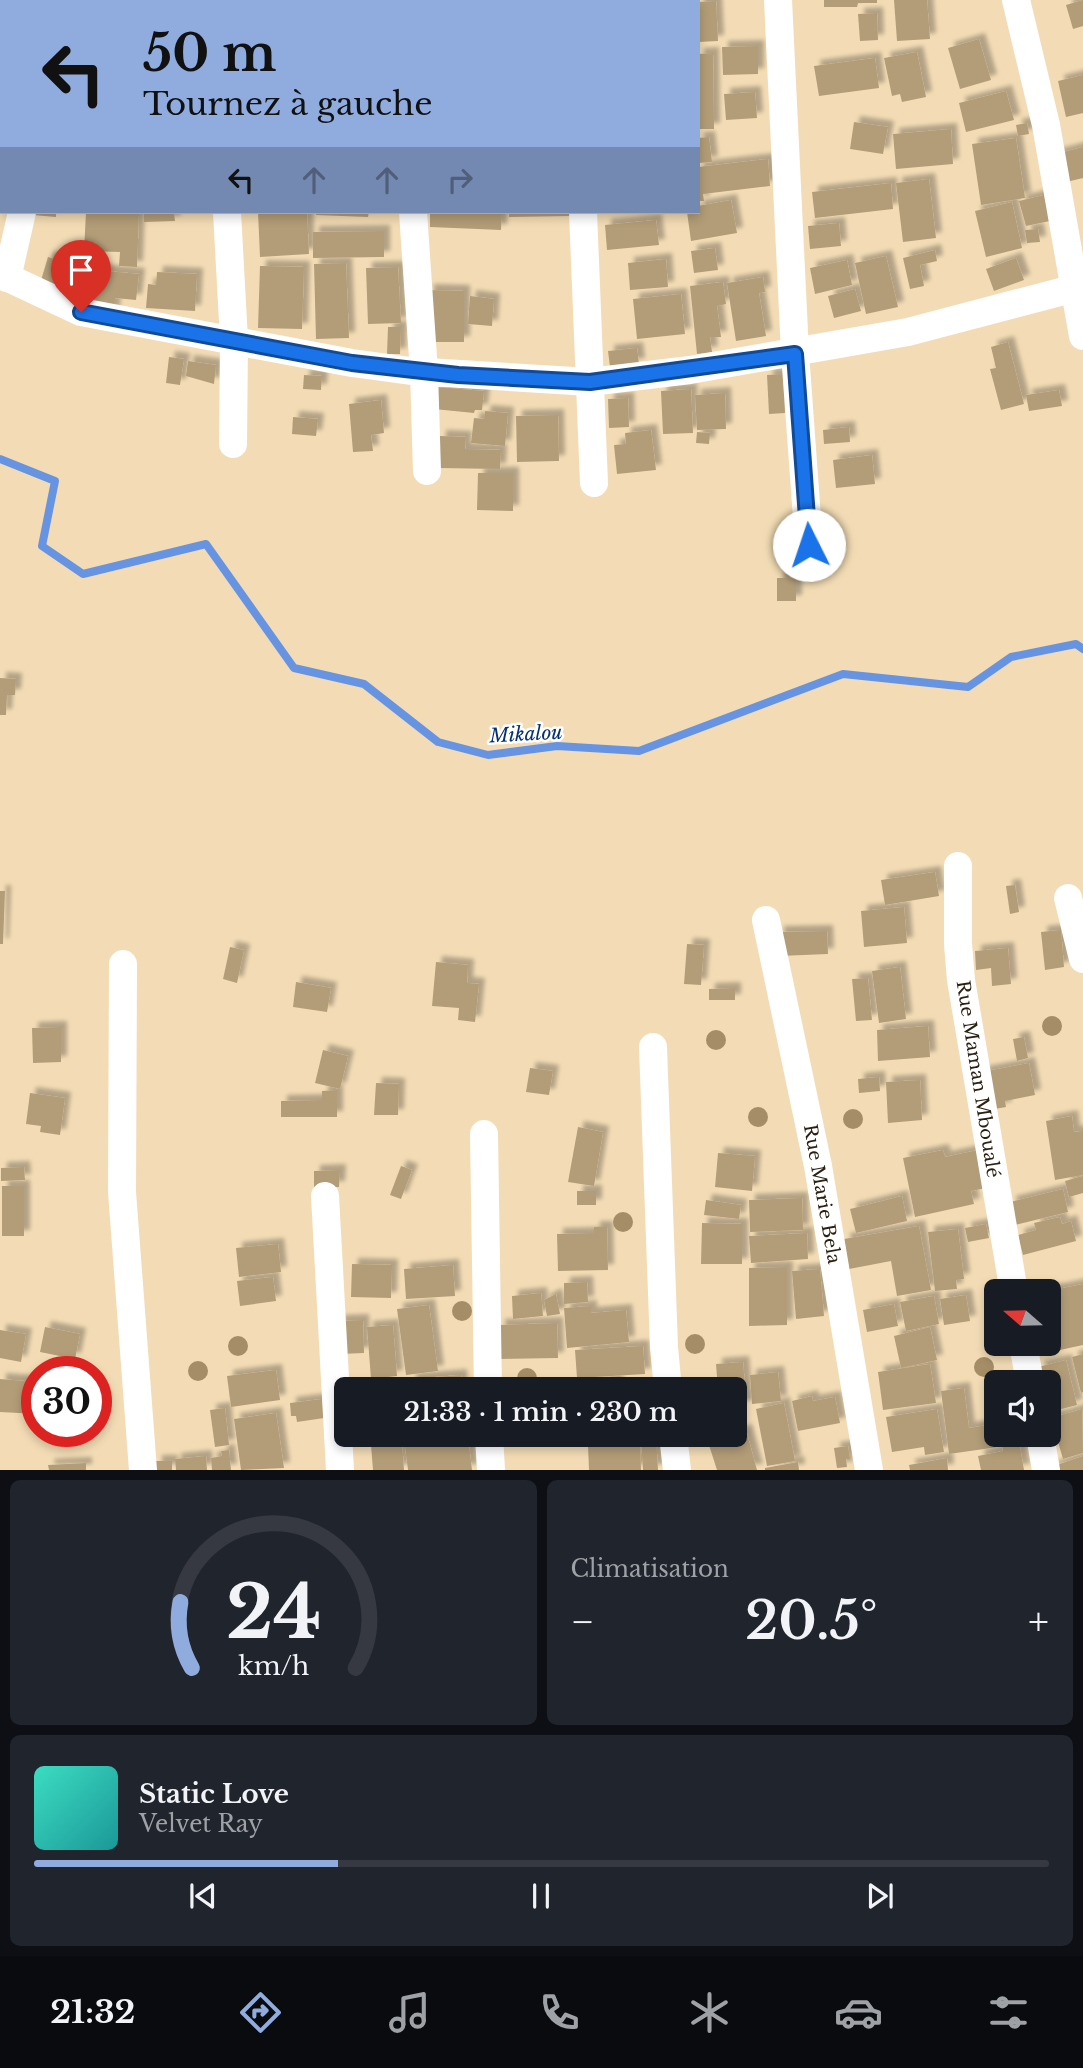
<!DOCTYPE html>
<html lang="fr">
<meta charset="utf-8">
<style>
:root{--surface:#171b24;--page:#20242c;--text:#f1f3f6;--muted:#9ea1a6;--line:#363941;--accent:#90acdf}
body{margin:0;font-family:"Libre Baskerville",serif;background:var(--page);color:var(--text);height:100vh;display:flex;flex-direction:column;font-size:26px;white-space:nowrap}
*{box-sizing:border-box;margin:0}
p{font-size:23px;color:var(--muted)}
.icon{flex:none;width:38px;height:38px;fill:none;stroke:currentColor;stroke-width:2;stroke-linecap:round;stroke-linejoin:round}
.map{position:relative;height:1470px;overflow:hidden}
.sheet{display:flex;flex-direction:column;gap:10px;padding:10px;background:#0d0f14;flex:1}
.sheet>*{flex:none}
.hud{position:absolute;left:0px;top:0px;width:700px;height:214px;box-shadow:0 4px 10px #0003;background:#90acdf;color:#111;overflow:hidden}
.needle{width:46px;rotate:290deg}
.tools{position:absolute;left:984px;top:1279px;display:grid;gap:14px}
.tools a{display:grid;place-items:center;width:77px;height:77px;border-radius:10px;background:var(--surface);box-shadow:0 4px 10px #0003;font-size:35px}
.speed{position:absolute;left:21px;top:1356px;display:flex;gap:14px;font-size:35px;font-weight:700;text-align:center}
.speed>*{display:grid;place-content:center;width:91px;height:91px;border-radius:50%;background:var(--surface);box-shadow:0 4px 10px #0003;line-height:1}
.speed .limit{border:10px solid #d22;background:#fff;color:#111}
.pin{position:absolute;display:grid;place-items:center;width:60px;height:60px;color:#fff;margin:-72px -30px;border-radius:50% 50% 50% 0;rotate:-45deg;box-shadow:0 0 7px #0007}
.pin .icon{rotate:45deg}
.me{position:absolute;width:77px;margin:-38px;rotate:356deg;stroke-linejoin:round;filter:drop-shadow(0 0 5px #0008)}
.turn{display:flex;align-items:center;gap:24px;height:147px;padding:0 28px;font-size:32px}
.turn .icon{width:91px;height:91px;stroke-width:2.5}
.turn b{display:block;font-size:49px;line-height:60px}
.lanes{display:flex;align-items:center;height:66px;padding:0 28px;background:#0003;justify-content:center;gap:35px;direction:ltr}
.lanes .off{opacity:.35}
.big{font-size:52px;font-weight:600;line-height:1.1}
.sheet .widget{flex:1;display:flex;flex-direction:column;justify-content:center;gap:10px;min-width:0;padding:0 24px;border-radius:10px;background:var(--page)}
.sheet .dial{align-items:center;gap:0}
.dial svg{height:182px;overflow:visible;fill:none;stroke:var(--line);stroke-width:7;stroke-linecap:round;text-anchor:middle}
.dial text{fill:var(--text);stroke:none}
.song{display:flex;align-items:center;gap:21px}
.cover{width:84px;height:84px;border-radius:10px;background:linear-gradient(135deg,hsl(170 70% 55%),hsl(180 70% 35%))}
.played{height:7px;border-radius:4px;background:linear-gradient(90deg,var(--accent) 30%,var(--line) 30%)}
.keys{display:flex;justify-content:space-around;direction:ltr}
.heat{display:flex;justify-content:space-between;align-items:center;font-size:38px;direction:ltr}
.sheet .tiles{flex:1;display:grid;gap:10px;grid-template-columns:1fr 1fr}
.widget:last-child{grid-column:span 2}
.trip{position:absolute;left:334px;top:1377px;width:413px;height:70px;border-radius:10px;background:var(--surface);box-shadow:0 4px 10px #0003;font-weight:600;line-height:70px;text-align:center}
.tab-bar{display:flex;height:112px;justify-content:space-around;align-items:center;background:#090b0e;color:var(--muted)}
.tab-bar .icon{width:49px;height:49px}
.tab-bar .current{color:var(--accent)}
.tab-bar b{font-size:32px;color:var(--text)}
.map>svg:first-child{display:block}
</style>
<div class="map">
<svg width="1083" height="1470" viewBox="0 0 1083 1470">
<defs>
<filter id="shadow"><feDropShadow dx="6" dy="-6" stdDeviation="2" flood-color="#0004"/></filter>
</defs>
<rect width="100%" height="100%" fill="#f3dcb5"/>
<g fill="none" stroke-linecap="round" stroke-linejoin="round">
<path stroke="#6694e3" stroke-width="8" d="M0 459 55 481 42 546 83 574 206 544 294 668 364 684 438 742 488 755 557 746 639 751 843 674 968 687 1011 657 1076 644 1083 649"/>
</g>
<g fill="#b39d78" filter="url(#shadow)">
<path d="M824 0H877V3H858L857 7H824Z"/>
<path d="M894 0H927L930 39 897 41Z"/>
<path d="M1083 0V26L1073 29 1066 5Z"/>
<path d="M716 1 718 41 698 42V2Z"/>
<path d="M877 13 878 40 860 41 858 14Z"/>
<path d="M979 39 991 80 960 89 948 48Z"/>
<path d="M758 46V74L723 75 722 47Z"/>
<path d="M917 52 926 97 902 102 900 94 892 96 884 58Z"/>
<path d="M713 53 714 129H698V54Z"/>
<path d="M875 58 879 88 819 96 814 66Z"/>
<path d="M1083 75V113L1066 117 1058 81Z"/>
<path d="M1006 91 1014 120 966 132 959 103Z"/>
<path d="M755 92 757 118 726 120 724 94Z"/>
<path d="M854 122 888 127 883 154 850 149Z"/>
<path d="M1027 123 1029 134 1018 136 1016 125Z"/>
<path d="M951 129 953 164 896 169 893 134Z"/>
<path d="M709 137 712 162 698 163V138Z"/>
<path d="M1016 138 1025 198 981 205 972 144Z"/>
<path d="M1083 147V178L1062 183 1056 154Z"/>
<path d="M768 159 770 186 703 194 704 201H698V167Z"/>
<path d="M929 179 936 238 903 242 896 183Z"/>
<path d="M891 183 893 209 815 218 812 192Z"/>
<path d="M1044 195 1050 221 1026 226 1019 201Z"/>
<path d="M731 200 737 233 691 241 687 212H698V206Z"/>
<path d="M1012 202 1022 248 986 257 975 211Z"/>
<path d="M33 212H56V217L33 215Z"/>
<path d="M86 212H139L137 267 119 266 120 252 84 251Z"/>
<path d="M144 212H174L175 221 144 222Z"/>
<path d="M258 212H307L309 254 260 257Z"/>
<path d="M316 212H369L368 217 316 215Z"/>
<path d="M430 212H502L501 230 430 227Z"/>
<path d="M509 212H572V216L509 217Z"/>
<path d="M656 220 659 245 607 250 605 225Z"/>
<path d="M839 223 841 246 810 249 808 226Z"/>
<path d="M1038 229 1040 242 1027 243 1025 230Z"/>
<path d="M384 231V257L313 258V232Z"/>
<path d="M715 248 718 270 694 273 691 251Z"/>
<path d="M935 250 937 261 920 265 924 286 910 289 903 258Z"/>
<path d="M886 256 898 307 866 314 855 263Z"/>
<path d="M48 257 93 270 85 300 39 287Z"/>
<path d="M1016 258 1024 280 994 291 986 269Z"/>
<path d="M666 259 668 287 630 290 628 263Z"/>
<path d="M847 260 852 285 815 294 810 268Z"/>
<path d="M346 263 349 338 316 339 314 264Z"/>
<path d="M260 266 304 267 302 329 258 328Z"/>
<path d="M398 267 401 323 368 324 366 268Z"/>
<path d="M96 270 139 274 136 300 115 298 114 313 92 311Z"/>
<path d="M157 272 197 274 195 311 146 308 148 284 156 285Z"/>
<path d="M763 277 765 292 759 293 766 336 736 341 727 283Z"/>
<path d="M723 282 726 304 717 306 721 337H710L712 352 697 354 690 286Z"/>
<path d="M855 289 861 311 834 318 828 296Z"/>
<path d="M428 290 464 291V342H428Z"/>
<path d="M681 294 685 334 637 339 633 299Z"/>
<path d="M470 296 494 299 492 326 468 324Z"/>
<path d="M388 327H401L400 354H387Z"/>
<path d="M1008 342 1024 404 1001 410 990 369 996 368 991 347Z"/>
<path d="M637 348 639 364 610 367 608 351Z"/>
<path d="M169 357 184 359 180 385 166 383Z"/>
<path d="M188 361 216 365 214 384 186 376Z"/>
<path d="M783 374 785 413 769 414 767 375Z"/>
<path d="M304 375 322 376 321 390 303 389Z"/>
<path d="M437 387 484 391 482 410H475L474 413 434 409Z"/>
<path d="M691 389 693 433 663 434 661 391Z"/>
<path d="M1059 390 1062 406 1029 411 1026 395Z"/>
<path d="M725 393 726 429 697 430 695 395Z"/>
<path d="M628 398 629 427 609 428 608 399Z"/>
<path d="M381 400 384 433 371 435 373 451 353 452 349 404Z"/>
<path d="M485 411 508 413 505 446 471 443 474 418 484 419Z"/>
<path d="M558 415 559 461 517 462 516 416Z"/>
<path d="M293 417 318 419 316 436 292 434Z"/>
<path d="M849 427 850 442 824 444 823 430Z"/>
<path d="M651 430 656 470 617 474 614 445 626 444 625 433Z"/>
<path d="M697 432 710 433 709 444 696 443Z"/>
<path d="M440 436 466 437 465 449 501 450 500 469 439 468Z"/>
<path d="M872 455 875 484 836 488 833 460Z"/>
<path d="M478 473H513V511L477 510Z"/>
<rect x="777" y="578" width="19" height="23"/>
<path d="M0 678 16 679 15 695H7L6 715H0Z"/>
<path d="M935 872 939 896 885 905 881 880Z"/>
<path d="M1015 885 1019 912 1010 914 1006 886Z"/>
<path d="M0 891H5L3 944H0Z"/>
<path d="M904 907 907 943 864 947 861 911Z"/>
<path d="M1061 930 1064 967 1045 970 1041 932Z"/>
<path d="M827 931 828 954 779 956 778 932Z"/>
<path d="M687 944 704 945 701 985 684 984Z"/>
<path d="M230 947 244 950 237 983 223 979Z"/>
<path d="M1008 948 1011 984 992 986 991 968 976 970 975 951Z"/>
<path d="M436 962 468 965 467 983 479 984 475 1022 458 1020 459 1008 432 1006Z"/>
<path d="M900 967 906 1019 879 1023 872 971Z"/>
<path d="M868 978 872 1020 856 1021 852 979Z"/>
<path d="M296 982 331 988 327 1012 293 1007Z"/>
<path d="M735 988V1000H709V989Z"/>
<path d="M928 1026 930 1057 878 1061 877 1030Z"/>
<path d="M61 1027V1062L33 1063 32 1028Z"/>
<path d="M1024 1037 1028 1058 1017 1061 1013 1039Z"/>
<path d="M323 1050 348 1056 340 1089 315 1083Z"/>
<path d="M1029 1063 1035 1095 1005 1101 1006 1107 989 1110 982 1072Z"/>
<path d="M530 1068 553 1071 549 1095 526 1092Z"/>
<path d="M879 1077 880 1091 859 1093 858 1079Z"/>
<path d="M920 1080 922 1120 888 1123 886 1082Z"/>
<path d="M376 1083 399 1084 398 1115H374Z"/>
<path d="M337 1090V1117H281V1101L322 1100V1091Z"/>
<path d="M30 1093 65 1098 60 1135 40 1132 41 1126 26 1124Z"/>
<path d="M1072 1116 1074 1132 1083 1131V1175L1055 1180 1046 1121Z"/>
<path d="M578 1127 603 1132 594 1186 568 1182Z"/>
<path d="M943 1150 945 1157 978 1150 986 1188 971 1191 974 1204 915 1217 903 1158Z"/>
<path d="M718 1153 755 1156 752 1191 715 1187Z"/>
<path d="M401 1166 412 1170 401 1199 390 1195Z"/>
<path d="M24 1167 25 1180 1 1181V1168Z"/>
<path d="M340 1170 339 1187H314V1171Z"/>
<path d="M1083 1176V1193L1069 1197 1065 1181Z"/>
<rect x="2" y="1186" width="22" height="50"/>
<path d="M1063 1189 1068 1212 1015 1225 1010 1202Z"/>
<rect x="577" y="1191" width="19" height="14"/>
<path d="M902 1196 907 1221 856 1233 850 1209Z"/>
<path d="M802 1198 803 1230 750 1232 749 1200Z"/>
<path d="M706 1200 741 1205 739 1219 704 1215Z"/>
<path d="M1060 1217 1062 1224 1071 1221 1076 1241 1023 1255 1018 1235 1036 1230 1034 1223Z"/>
<path d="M702 1223 742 1224V1264H701Z"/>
<path d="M986 1224 989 1238 968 1242 965 1228Z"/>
<path d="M919 1226 931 1290 897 1296 891 1261 849 1269 844 1239Z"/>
<path d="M594 1227H607L608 1270 558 1271 557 1234 594 1233Z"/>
<path d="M958 1229 964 1279 956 1280 957 1289 935 1291 928 1232Z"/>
<path d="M807 1233 808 1259 751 1263 749 1236Z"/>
<path d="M278 1244 281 1272 239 1277 236 1248Z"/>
<path d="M352 1264 392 1265 391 1298 351 1297Z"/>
<path d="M453 1265 455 1296 406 1299 404 1269Z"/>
<path d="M787 1267V1325L749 1326V1268Z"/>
<path d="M820 1269 824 1316 796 1319 792 1271Z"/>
<path d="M273 1277 276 1301 240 1306 237 1281Z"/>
<path d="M587 1282 588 1302 564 1304V1283Z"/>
<path d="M1083 1284V1345L1060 1350 1048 1291Z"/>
<path d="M541 1293 543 1316 513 1319 512 1296Z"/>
<path d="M556 1294 560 1314 547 1316 544 1300Z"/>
<path d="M966 1295 970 1321 944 1325 940 1299Z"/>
<path d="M934 1296 939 1324 906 1331 900 1302Z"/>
<path d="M894 1304 898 1326 867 1332 863 1310Z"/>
<path d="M429 1305 438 1371 406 1375 397 1309Z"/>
<path d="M591 1306V1313L626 1310 629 1342 567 1348 564 1308Z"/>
<path d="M363 1320 364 1353 340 1354 338 1321Z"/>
<path d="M557 1323 558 1358 500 1359 499 1325Z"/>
<path d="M393 1325 397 1376 371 1379 367 1327Z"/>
<path d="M45 1327 80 1334 75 1359 40 1352Z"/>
<path d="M930 1327 937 1360 901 1368 894 1336Z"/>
<path d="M0 1330 26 1334 21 1362 0 1358Z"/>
<path d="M643 1346 645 1374 577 1378 575 1350Z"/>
<path d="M1083 1354V1392L1081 1393 1072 1357Z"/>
<path d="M1066 1360 1077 1405 1050 1412 1048 1382H1042L1038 1367Z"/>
<path d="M743 1362 747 1406 735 1407V1390H718L716 1364Z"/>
<path d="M930 1364 936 1403 883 1410 878 1372Z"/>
<path d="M276 1370 280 1400 231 1407 227 1376Z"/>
<path d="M778 1372 781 1401 752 1404 750 1375Z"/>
<path d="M461 1375 462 1390H411L410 1379Z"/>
<path d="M0 1379 37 1382V1414L0 1412Z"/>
<path d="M617 1380 618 1390H585L584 1384Z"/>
<path d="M964 1388 969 1428 995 1424 998 1447 949 1454 941 1391Z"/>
<path d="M812 1396 813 1401 835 1397 840 1423 798 1431 792 1401Z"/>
<path d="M322 1399 324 1418 297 1422 296 1416H291L290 1403Z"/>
<path d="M784 1403 795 1461 767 1466 756 1409Z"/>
<path d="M225 1408 229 1445 215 1447 210 1410Z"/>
<path d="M937 1409 944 1452 925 1455 924 1447 892 1452 886 1417Z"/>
<path d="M1082 1409 1083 1453 1063 1459 1051 1418Z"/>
<path d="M276 1413 284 1468 241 1470 234 1419Z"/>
<path d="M746 1430 757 1470H717L708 1442Z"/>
<path d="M358 1435H405V1438L359 1440Z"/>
<path d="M413 1435H446V1437L414 1439Z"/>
<path d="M500 1435H564V1439L500 1441Z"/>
<path d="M590 1435H626L627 1437 591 1441Z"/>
<path d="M468 1438 472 1470H408L405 1446Z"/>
<path d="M641 1438H656L658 1470H643Z"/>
<path d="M1019 1441 1024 1470H981L978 1456 1003 1451 1002 1444Z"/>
<path d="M402 1443 404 1470H373L371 1445Z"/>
<path d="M640 1443 641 1470H589L588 1445Z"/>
<path d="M848 1446 850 1459H846L847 1467 837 1468 834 1448Z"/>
<path d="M229 1450 231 1470H212L211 1458 222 1456 221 1451Z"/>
<path d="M206 1456 207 1470H176L175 1459Z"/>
<path d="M1083 1456V1470H1052L1051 1467Z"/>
<path d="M947 1458 948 1470H910L909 1465Z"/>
<rect x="156" y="1461" width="16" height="9"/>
<path d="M798 1462 799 1470H765V1468Z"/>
<path d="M86 1463V1470H49L48 1465Z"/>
</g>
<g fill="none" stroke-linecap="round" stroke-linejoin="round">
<g stroke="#fff" stroke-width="28">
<path d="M392 0V2"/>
<path d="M576 0V2"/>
<path d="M778 0 795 353 809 545"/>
<path d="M1016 0 1046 125 1083 336"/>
<path d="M31 2V0"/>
<path d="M212 2V0"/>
<path d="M227 212 234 340 233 444"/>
<path d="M413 212 424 372 427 471"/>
<path d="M583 212 594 483"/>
<path d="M0 274 81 312 352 363 411 371 590 382 690 370 908 332 1083 286"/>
<path d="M7 278 22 212"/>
<path d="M958 866V944L961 980 1014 1292"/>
<path d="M1068 898 1083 959"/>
<path d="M766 920 818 1166 869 1470"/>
<path d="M123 964 122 1192 143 1470"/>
<path d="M653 1047 664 1347 668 1390"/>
<path d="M484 1134 488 1390"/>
<path d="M325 1196 340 1470"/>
<path d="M1023 1344 1030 1382"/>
<path d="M489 1435 491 1470"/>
<path d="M673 1435 677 1470"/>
<path d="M1040 1435 1046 1470"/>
</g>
</g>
<g fill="#a58e67">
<circle cx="1052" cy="1026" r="10"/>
<circle cx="716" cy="1040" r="10"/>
<circle cx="758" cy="1117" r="10"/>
<circle cx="853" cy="1119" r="10"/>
<circle cx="623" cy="1222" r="10"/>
<circle cx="462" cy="1311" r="10"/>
<circle cx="695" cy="1344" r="10"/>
<circle cx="238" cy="1346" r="10"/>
<circle cx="984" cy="1367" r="10"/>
<circle cx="198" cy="1371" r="10"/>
<circle cx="527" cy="1378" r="10"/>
</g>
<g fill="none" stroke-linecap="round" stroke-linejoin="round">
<defs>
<path id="route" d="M81 312 352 363 458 375 590 382 795 354 809 545"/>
</defs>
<use href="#route" stroke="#114b97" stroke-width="18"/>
<use href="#route" stroke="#1a73e8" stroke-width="12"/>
</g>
<g text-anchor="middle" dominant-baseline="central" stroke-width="5" stroke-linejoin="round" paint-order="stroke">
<g font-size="18" fill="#2a2112" stroke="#fff">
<text transform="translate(978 1079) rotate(81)">Rue Maman Mboualé</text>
<text transform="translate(822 1194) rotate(80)">Rue Marie Bela</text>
</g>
<g font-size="19" font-style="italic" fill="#072f74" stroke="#fff">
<text transform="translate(526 734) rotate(-3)">Mikalou</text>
</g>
</g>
</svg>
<div class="tools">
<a><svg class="needle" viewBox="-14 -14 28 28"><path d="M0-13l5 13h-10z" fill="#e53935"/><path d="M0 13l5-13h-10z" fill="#9ea1a6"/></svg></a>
<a><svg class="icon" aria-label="sound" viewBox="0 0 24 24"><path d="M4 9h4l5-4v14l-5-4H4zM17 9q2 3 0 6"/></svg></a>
</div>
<div class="speed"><div class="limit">30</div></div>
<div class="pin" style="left:81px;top:312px;background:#d93025"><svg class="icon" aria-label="arrive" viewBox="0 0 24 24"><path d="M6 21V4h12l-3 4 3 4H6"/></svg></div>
<svg class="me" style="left:809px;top:545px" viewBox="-20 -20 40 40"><circle r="19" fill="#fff"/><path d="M0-13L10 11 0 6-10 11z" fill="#1a73e8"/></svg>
<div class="trip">21:33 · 1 min · 230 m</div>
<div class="hud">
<div class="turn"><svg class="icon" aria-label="left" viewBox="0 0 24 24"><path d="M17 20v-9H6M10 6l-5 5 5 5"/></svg><div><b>50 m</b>Tournez à gauche</div></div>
<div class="lanes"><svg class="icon" aria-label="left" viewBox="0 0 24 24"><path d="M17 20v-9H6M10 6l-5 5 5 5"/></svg><svg class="icon off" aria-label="ahead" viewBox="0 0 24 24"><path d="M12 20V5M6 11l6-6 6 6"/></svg><svg class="icon off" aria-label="ahead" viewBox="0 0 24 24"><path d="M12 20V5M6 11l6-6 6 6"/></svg><svg class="icon off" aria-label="right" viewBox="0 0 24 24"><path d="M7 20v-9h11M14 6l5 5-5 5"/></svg></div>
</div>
</div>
<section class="sheet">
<div class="tiles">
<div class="widget dial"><svg viewBox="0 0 100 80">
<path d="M14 69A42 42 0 1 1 86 69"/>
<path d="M14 69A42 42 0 0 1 9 40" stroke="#90acdf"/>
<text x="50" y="56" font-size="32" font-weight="700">24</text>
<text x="50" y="72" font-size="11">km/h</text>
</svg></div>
<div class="widget"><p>Climatisation</p>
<div class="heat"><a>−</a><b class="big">20.5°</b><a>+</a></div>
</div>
<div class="widget">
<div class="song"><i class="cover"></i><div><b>Static Love</b><p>Velvet Ray</p></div></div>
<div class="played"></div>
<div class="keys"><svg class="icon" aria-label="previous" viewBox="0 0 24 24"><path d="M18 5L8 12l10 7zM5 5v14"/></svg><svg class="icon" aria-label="pause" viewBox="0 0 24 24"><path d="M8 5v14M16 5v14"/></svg><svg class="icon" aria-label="next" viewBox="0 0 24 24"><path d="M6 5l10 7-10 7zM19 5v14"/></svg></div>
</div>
</div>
</section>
<nav class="tab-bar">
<b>21:32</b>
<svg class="icon current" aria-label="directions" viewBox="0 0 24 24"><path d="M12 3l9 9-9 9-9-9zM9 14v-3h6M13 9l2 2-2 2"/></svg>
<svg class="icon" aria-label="music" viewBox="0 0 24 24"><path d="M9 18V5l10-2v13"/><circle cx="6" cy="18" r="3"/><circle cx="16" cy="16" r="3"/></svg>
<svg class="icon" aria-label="phone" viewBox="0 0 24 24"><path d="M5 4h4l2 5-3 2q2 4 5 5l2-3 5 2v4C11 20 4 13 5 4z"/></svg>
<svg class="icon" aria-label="climate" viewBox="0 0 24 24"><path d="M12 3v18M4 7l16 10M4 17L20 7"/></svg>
<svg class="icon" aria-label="car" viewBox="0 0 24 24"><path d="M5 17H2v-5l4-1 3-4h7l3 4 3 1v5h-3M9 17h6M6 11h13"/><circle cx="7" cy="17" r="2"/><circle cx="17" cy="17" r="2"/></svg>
<svg class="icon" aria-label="filters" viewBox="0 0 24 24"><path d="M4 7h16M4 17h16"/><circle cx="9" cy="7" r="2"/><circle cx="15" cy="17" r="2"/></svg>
</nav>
